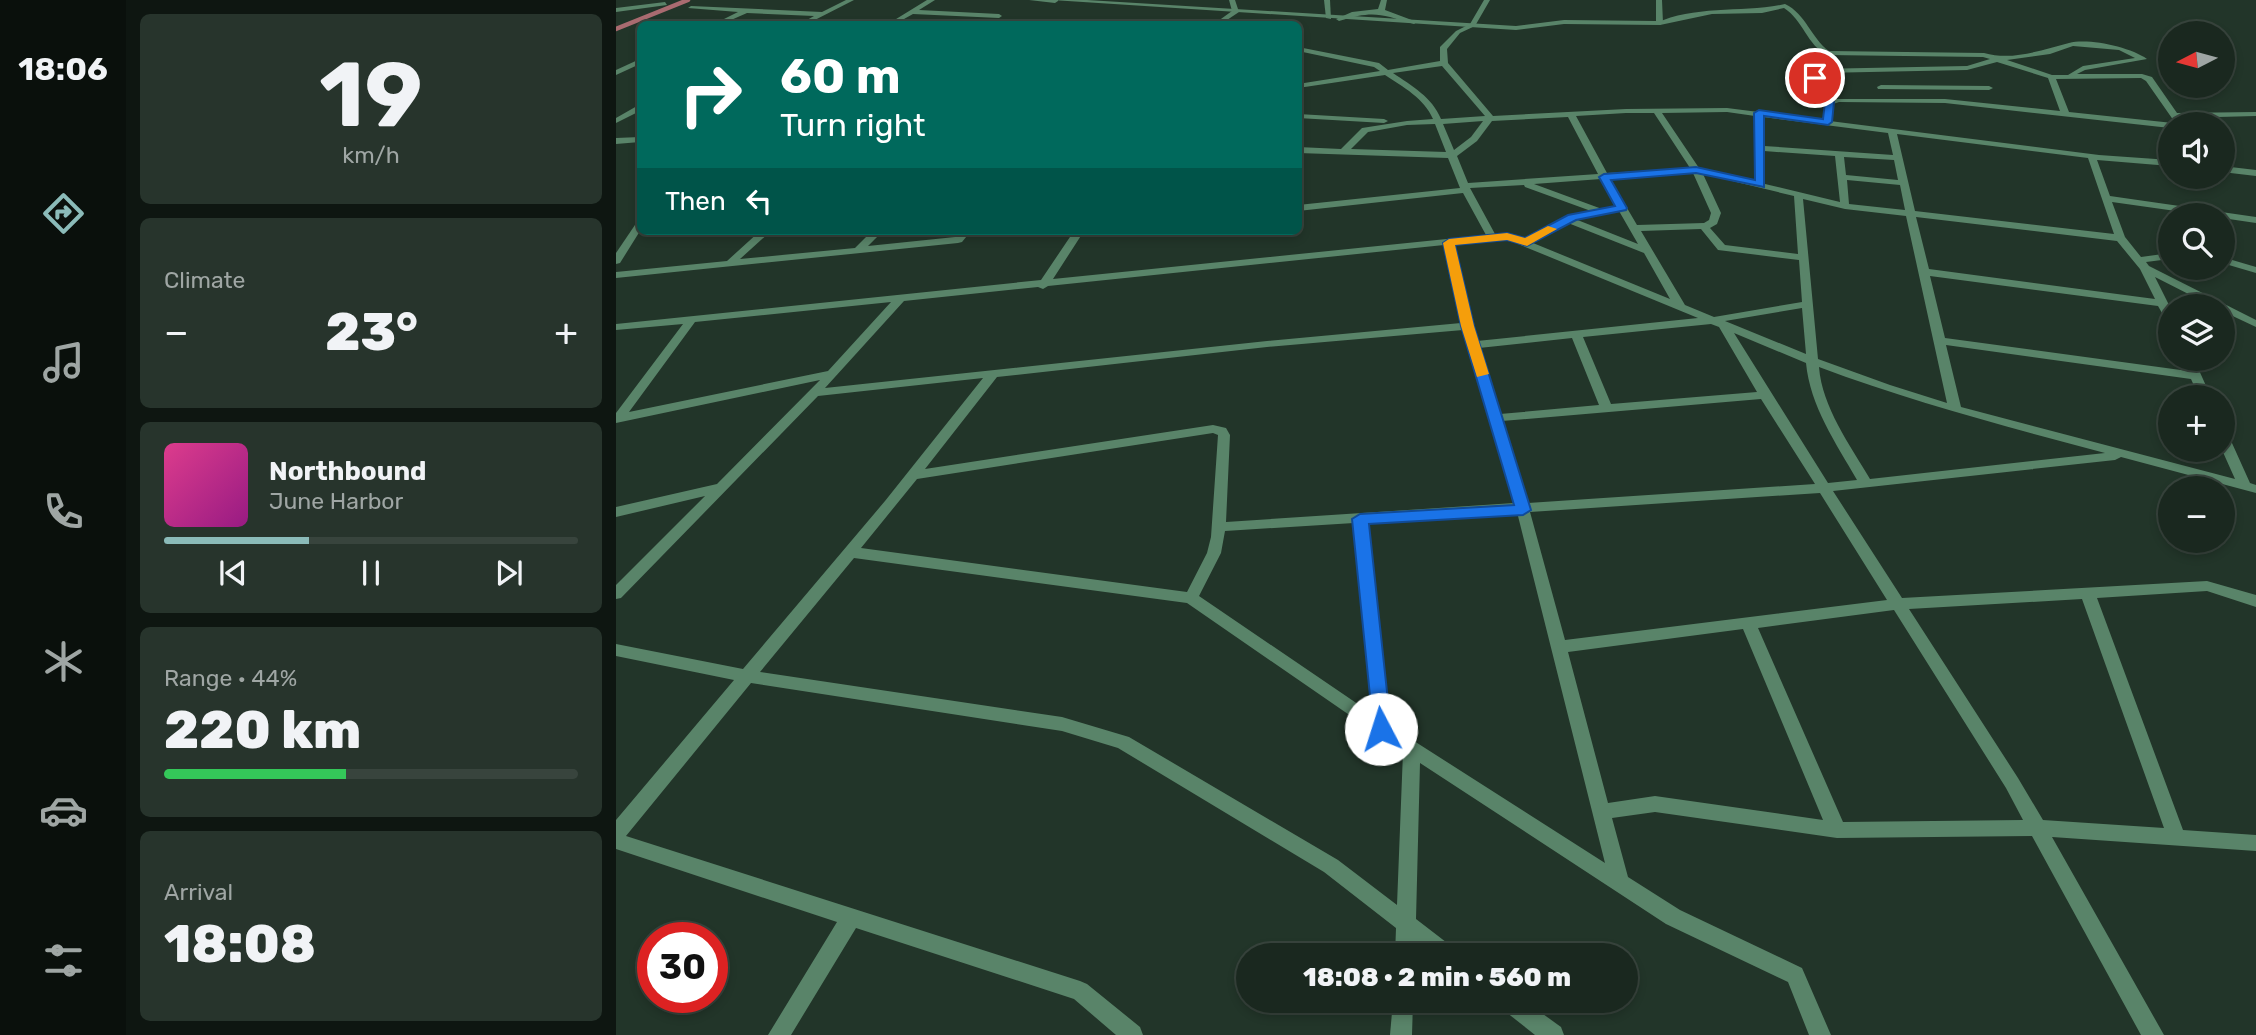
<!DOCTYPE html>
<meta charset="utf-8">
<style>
:root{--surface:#1a281f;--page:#27342c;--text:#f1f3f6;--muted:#9fa6a4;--line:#38443d;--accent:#8bbbb9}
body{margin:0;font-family:Rubik,sans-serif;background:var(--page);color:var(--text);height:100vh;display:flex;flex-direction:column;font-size:26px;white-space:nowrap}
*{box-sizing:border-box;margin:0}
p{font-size:23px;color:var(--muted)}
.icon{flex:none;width:38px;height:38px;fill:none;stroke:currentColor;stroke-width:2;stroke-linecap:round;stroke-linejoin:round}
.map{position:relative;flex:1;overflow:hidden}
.sheet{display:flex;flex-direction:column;gap:14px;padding:14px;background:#0e1611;width:490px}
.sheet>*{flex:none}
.guide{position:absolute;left:21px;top:21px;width:665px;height:214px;border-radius:10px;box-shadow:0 4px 10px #0003,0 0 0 2px var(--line);background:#00695c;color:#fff;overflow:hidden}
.needle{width:46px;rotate:264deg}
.controls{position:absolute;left:1542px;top:21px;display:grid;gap:14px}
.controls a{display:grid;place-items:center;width:77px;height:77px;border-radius:50%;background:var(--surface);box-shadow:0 4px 10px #0003,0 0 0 2px var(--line);font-size:35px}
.speed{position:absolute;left:21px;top:922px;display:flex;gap:14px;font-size:35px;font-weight:700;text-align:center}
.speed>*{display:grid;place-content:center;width:91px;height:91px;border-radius:50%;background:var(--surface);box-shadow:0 4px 10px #0003,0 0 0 2px var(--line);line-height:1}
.speed .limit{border:10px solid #d22;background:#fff;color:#111}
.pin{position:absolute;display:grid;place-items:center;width:60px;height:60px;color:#fff;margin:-30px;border:4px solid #fff;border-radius:50%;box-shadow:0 2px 7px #0007}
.me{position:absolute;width:77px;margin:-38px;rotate:355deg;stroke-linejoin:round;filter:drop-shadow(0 0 5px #0008)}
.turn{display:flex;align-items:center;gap:24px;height:147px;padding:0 28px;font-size:32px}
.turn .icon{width:91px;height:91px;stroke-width:2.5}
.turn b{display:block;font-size:49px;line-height:60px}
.then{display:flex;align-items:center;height:66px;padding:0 28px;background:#0003;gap:14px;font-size:26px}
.big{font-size:52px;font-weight:800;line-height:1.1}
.sheet .card{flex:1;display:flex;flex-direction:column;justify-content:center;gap:10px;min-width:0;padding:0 24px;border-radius:10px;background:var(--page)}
.sheet .dial{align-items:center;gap:0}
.dial b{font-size:91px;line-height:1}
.song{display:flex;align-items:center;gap:21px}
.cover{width:84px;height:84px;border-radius:10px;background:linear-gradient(135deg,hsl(330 70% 55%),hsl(310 70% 35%))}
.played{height:7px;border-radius:4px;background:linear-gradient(90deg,var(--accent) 35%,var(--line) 35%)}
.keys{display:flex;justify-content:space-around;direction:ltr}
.heat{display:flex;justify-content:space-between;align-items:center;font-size:38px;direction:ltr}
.charge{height:10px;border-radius:5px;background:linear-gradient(90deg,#34c759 44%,var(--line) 0)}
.trip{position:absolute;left:620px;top:943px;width:402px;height:70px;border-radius:35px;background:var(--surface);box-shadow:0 4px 10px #0003,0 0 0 2px var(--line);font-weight:800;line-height:70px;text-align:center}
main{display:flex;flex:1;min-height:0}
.tabs{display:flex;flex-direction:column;width:126px;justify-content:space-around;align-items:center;background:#0a100c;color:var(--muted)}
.tabs .icon{width:49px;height:49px}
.tabs .selected{color:var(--accent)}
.tabs b{font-size:32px;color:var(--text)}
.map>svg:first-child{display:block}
</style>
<main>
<nav class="tabs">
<b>18:06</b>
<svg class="icon selected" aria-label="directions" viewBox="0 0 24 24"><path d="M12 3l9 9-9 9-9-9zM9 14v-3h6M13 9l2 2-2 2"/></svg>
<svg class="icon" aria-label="music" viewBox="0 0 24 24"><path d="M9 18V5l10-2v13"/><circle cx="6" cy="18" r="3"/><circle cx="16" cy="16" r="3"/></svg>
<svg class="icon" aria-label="phone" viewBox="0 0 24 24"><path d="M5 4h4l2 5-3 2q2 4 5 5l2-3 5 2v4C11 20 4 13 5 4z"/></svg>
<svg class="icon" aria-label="climate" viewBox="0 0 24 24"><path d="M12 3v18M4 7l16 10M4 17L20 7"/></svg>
<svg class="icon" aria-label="car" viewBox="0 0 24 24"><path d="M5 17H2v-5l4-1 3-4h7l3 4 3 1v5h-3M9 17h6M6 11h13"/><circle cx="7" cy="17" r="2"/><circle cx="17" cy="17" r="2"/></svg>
<svg class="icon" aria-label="filters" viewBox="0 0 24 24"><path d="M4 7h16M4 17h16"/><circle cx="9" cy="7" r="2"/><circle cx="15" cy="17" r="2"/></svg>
</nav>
<section class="sheet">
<div class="card dial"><b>19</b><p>km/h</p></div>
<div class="card"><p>Climate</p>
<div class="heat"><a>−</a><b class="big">23°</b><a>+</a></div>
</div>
<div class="card">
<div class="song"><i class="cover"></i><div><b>Northbound</b><p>June Harbor</p></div></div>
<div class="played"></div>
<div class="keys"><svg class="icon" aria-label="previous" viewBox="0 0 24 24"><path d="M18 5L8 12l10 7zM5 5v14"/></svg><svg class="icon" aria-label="pause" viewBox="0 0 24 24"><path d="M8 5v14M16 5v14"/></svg><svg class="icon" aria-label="next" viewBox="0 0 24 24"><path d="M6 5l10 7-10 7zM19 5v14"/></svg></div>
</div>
<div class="card"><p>Range · 44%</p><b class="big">220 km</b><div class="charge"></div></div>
<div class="card"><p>Arrival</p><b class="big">18:08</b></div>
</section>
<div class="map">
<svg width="1640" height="1035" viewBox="0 0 1640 1035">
<rect width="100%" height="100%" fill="#223529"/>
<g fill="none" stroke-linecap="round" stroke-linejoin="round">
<path stroke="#a96b70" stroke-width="4.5" d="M0 29 72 0"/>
<g fill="#598469" fill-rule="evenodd">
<path d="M230 0H238L191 24H184L198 16 131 13 106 24H98L122 12 72 8 75 6 206 12Z"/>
<path d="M311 0H319L303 10 383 14 386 16 383 18 297 14 279 24H272Z"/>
<path d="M413 0H442V1L439 3Z"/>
<path d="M613 0H619L623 12 605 24H598L616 11Z"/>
<path d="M708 0H714L715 19 710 18Z"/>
<path d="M765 0H771L769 10 801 22 798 24C764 14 758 10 723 21L720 19 736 12 762 9Z"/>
<path d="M868 0H874L859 26 844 33 831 49 832 63 877 116 1010 109 1111 108 1483 155 1554 160V166L1481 160 1494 196 1640 217V223L1606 218V215H1588L1496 202 1509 237 1525 257 1554 253V259L1530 262 1533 266 1640 320V327L1606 311V306H1596L1539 277 1554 307V321L1550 320 1542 306 1314 276 1329 338 1572 371 1566 359H1578L1595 397H1583L1575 379 1330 345 1345 407 1619 479 1606 450V431L1611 432 1634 483 1640 485V493L1505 457 1499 460 1217 491 1286 598 1591 581 1640 595V607L1591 591 1481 598 1567 830 1640 835V851L1436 837 1548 1035H1525L1416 836 1221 838 1039 812 996 818 1012 877 1064 910 1186 968 1215 1035H1193L1172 982 1050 924 804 763 800 919 839 949 842 956H815L800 943 799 956H779L780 928 708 872 502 748 446 731 135 683 10 836 464 981 471 984 524 1027 527 1035H500L458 999 240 928 175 1035H152L221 922 0 849V820L118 680 0 656V644L127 669 269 501 367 378 202 396 5 598 0 599V585L89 496 0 517V507L101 484 204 380 0 423V413L67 324 0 330V324L425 280 458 231H468L437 279 870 235 847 193 682 211V205L844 188 832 158 682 153V147L725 149 746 128 791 121 817 119C808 98 787 87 769 75L682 88V84L764 71 758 67 682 51V47L763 63 772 70 824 61V47L840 31 854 24ZM826 66 869 116 825 119C816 97 796 86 777 73ZM1111 112 1139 116V182L1083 168 1046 113ZM1010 113H1038L1074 168 991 173 960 116ZM952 117 982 174 852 183 841 156 861 141 876 121ZM1147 117 1272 133 1277 155 1148 146ZM867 121 855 137 838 150 827 124ZM819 124 830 152 735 149 752 132 791 125ZM1281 134 1472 158 1498 234 1299 211ZM1148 151 1219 156 1224 202 1149 184ZM1228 157 1278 160 1282 180 1230 175ZM1077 173 1095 213 1093 220 1088 223 1021 225 994 179ZM1087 174 1178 196 1182 254 1109 245 1094 228 1101 224 1105 213ZM985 179 1000 206 986 209 918 184ZM1231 180 1284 185 1289 210 1233 204ZM908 185 909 187 975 211 953 215 908 239 891 233 879 234 854 188ZM1187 199 1229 209 1290 216 1331 403 1274 385 1202 359ZM1003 211 1022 244 959 219ZM1300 217 1501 241 1524 269 1539 299 1313 269ZM952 223 1028 253 1054 299 917 243ZM1085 229 1102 250 1183 260 1186 302 1098 317 1069 305 1025 231ZM890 239 1082 318 861 341 838 244ZM828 245 845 323 651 341 209 388 288 301 422 287 427 289 432 286ZM275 302 212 371 13 412 79 322ZM1186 308 1190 354 1109 321ZM1095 324 1103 327 1141 392 995 404 967 337ZM847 330 898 503 610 522 614 435 610 428 597 425 309 469 381 377 651 347ZM1118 333 1190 363C1194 406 1220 443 1241 480L1212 483ZM956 338 983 405 884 414 863 348ZM1203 367C1296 402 1392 427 1489 453L1254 479C1234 445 1206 407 1203 367ZM1145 399 1199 484 912 503 886 421ZM597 433 602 435 595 537 591 553 571 592 245 548 301 479ZM1204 493 1271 600 949 640 914 512ZM901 512 989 863 773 725 752 522ZM738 523 755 713 583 596 605 553 609 531ZM238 558 571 603 787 752 781 905 722 860 513 737 446 717 144 672ZM1466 599 1548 828 1427 820 1402 778 1293 609ZM1278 610 1390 788 1407 820 1227 822 1142 628ZM1127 629 1207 820 1039 796 992 803 952 652Z"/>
<path d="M49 2 51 5 0 12V8Z"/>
<path d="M1169 4C1190 14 1195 38 1213 51L1368 53C1397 61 1425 50 1453 43 1473 38 1514 47 1531 59L1469 70 1461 74H1526L1536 77 1561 113 1640 112V116L1564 118 1568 124H1560L1530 81 1525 78 1440 79 1453 112 1557 123 1554 124V128L1329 103 1223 102 1217 104 1216 110 1212 112 1208 110 1209 102 1195 78 1199 69 1351 66 1374 59 1367 57 1211 55C1191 45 1187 20 1168 8L1146 13 1096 14 1044 25 1041 23C1077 5 1129 13 1169 4ZM1457 46 1503 50 1519 58 1467 66 1452 75H1436L1391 60 1434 54ZM1381 62 1432 78 1444 111 1329 99H1215L1203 78 1205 73 1351 70Z"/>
<path d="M496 21 522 24H494Z"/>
<path d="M24 59V64L0 75V70Z"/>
<path d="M1265 85 1373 86 1377 88 1373 90 1262 89 1261 87Z"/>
<path d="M21 106H24V111L0 123V118Z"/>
<path d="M682 114 768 119 772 121 768 123 682 118Z"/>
<path d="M24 137V142L0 144V138Z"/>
<path d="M1606 166 1640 170V176L1606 172Z"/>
<path d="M24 221V231L4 263 0 264V253L21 222Z"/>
<path d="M144 231H155L124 259 239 248 256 231H267L252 246 339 237 345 231H355L346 242 342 243 0 278V272L111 261Z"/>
<path d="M1606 257 1640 267V273L1606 263Z"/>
<path d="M777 1001H797L796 1035H774Z"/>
<path d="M882 1001H909L945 1027 948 1035H919L885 1008Z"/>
</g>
<path fill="#598469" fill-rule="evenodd" d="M436 0H471L900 26 948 20 1040 21V0H1046L1047 23 1044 25 948 24 900 30Z"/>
</g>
<path fill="#1a73e8" stroke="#114b97" stroke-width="2" d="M1199 75 1218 102 1216 122 1212 125 1148 116V187L1080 173 995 180 1011 208 1010 210 960 220 911 246 891 240 839 245 858 326 915 510 907 515 753 524 775 729 772 735H758L736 519 744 514 898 505 845 326 827 243 833 239 891 233 909 238 952 215 999 206 983 177 988 174 1080 167 1139 180 1138 113 1143 110 1207 119 1209 102 1195 78Z"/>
<path fill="#f59e0b" d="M932 226 941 229 911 246 891 240 839 245 858 326 873 374 861 377 845 326 827 243 833 239 891 233 909 238Z"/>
</svg>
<div class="controls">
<a><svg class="needle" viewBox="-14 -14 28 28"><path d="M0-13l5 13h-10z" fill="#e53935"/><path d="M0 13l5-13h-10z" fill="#9fa6a4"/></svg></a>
<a><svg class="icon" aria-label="sound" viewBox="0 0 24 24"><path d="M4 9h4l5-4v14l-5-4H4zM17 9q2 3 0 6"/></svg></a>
<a><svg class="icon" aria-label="search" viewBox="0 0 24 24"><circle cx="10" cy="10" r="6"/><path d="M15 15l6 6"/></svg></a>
<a><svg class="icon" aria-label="layers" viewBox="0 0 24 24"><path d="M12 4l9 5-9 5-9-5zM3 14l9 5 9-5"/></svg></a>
<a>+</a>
<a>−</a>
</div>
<div class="speed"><div class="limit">30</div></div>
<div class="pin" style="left:1199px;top:78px;background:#d93025"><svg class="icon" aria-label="arrive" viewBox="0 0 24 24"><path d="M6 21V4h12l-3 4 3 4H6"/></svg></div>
<svg class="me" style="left:765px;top:729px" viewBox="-20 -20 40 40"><circle r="19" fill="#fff"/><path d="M0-13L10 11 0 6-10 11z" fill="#1a73e8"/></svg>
<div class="trip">18:08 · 2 min · 560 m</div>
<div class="guide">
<div class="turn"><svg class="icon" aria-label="right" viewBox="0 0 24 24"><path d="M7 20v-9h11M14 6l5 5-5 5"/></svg><div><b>60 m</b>Turn right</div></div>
<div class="then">Then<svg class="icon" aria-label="left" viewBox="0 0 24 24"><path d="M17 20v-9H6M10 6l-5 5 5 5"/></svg></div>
</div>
</div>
</main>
